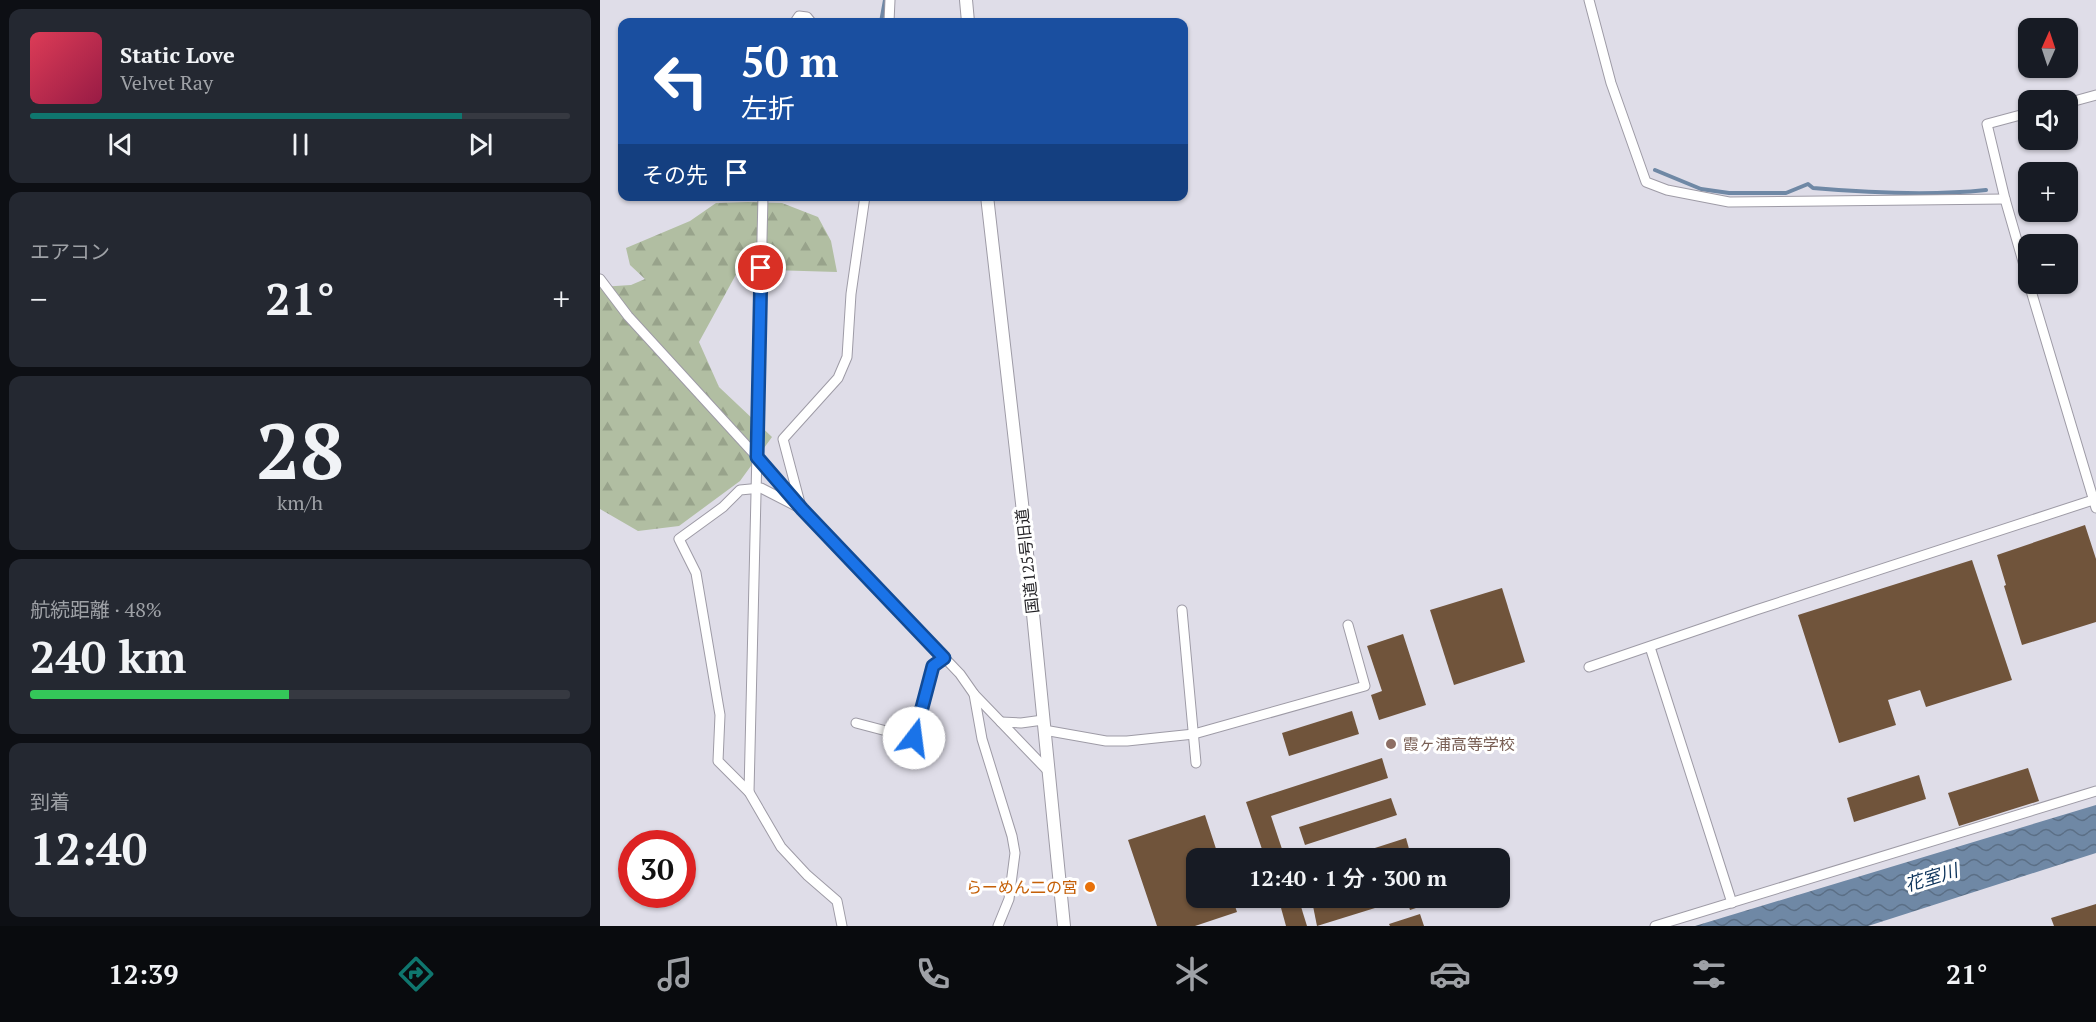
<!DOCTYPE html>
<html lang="ja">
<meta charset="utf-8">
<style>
:root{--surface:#171b24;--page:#242831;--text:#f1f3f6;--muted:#9ea1a6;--line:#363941;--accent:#0f766e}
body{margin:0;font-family:"PT Serif","Noto Sans JP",serif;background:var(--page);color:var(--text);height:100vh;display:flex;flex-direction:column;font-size:22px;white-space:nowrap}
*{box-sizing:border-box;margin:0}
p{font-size:20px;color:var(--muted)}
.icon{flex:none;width:33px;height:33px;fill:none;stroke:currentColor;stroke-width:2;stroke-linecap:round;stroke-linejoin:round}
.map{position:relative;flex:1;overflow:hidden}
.drawer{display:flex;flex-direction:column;gap:9px;padding:9px;background:#0d0f14;width:600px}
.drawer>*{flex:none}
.banner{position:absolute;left:18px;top:18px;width:570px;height:183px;border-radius:12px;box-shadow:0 2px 4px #0004;background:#1a4fa0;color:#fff;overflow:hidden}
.needle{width:39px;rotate:3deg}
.tools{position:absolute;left:1418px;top:18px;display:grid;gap:12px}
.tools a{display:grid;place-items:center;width:60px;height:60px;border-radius:12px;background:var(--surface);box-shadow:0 2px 4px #0004;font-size:30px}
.speed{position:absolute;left:18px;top:830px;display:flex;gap:12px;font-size:30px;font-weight:700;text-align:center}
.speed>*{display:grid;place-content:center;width:78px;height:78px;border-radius:50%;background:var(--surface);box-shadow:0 2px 4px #0004;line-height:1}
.speed .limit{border:9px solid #d22;background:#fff;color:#111}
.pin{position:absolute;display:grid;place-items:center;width:51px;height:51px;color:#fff;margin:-26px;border:3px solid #fff;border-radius:50%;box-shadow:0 2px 6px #0007}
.me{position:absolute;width:66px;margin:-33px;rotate:15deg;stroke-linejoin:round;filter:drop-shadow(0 0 4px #0008)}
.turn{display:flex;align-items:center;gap:21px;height:126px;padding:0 24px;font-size:27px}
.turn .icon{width:78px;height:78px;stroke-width:2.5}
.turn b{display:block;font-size:42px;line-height:51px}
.then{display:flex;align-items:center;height:57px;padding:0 24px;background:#0003;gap:12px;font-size:22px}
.big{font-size:45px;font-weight:600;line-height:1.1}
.drawer .card{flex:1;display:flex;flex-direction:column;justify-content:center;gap:9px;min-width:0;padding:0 21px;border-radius:12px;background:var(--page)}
.drawer .dial{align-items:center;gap:0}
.dial b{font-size:78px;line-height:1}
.song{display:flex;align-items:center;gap:18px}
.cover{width:72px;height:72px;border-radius:9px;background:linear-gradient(135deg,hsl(350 70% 55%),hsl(340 70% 35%))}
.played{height:6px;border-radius:3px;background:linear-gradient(90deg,var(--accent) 80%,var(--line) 80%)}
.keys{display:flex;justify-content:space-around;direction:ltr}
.heat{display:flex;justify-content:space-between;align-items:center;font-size:33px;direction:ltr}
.charge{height:9px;border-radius:4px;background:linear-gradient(90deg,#34c759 48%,var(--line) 0)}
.trip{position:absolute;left:586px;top:848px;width:324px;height:60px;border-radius:12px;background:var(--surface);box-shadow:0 2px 4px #0004;font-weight:600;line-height:60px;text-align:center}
.tabs{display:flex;height:96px;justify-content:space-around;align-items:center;background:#090b0e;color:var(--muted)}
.tabs .icon{width:42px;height:42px}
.tabs .on{color:var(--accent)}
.tabs b{font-size:27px;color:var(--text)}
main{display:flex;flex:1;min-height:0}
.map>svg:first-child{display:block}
</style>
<main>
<section class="drawer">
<div class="card">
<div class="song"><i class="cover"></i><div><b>Static Love</b><p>Velvet Ray</p></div></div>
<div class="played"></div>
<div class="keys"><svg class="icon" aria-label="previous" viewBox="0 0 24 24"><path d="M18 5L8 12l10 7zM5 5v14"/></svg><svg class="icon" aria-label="pause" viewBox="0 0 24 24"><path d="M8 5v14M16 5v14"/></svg><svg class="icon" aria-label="next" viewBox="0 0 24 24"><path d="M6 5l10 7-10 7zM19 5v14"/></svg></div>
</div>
<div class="card"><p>エアコン</p>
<div class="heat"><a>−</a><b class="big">21°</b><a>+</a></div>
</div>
<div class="card dial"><b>28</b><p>km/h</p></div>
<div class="card"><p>航続距離 · 48%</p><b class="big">240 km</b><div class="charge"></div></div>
<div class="card"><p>到着</p><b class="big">12:40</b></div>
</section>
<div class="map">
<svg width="1496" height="926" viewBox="0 0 1496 926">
<defs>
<pattern id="forest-firs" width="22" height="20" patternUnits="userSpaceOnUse" patternTransform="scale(1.5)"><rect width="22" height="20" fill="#b1bea2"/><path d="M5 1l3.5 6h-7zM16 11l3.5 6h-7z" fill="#98a38b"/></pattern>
<pattern id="water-waves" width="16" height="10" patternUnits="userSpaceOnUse" patternTransform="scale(1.5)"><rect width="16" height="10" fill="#6f88a5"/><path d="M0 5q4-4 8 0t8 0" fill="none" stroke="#5b6f86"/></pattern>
</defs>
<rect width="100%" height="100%" fill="#dfdde8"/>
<path fill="url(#forest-firs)" d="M148 202 182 203 218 217 231 241 237 272 139 269 99 342 119 387 172 437 140 481 79 526 38 531 0 509V287L31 285 45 279 30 265 26 248 90 221 116 203Z"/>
<path fill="url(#water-waves)" d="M1496 805V853L1268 926H1095Z"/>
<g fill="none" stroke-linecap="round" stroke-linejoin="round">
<g stroke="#6f88a5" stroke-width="4">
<path d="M281 22 285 0"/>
<path d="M1055 170 1101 189 1129 193H1186L1208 184 1213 188C1270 193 1329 196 1386 190"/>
</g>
</g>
<g fill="#70543b">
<path d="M1485 525 1496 559V622L1422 645 1404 586 1406 585 1397 555Z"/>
<path d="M1372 560 1412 680 1326 707 1320 690 1288 700 1296 725 1239 743 1198 615Z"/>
<path d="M902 588 925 662 854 685 830 610Z"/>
<path d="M803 634 826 705 779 720 771 695 782 691 767 646Z"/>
<path d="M752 711 759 734 689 756 682 733Z"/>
<path d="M782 758 788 778 671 816 685 858H665L646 802Z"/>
<path d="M1428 768 1439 801 1359 826 1348 793Z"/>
<path d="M1319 775 1326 799 1254 822 1247 798Z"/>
<path d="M791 798 797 815 705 845 699 827Z"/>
<path d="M605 815 619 858H597V897H632L637 912 595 926H557L528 840Z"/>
<path d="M806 838 811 856 804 858H750V856Z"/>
<path d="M678 897H698L707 926H686Z"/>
<path d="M739 897H803L804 899 717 926 713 906Z"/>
<path d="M806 897H843V899L810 910Z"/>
<path d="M1496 904V926H1454L1451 918Z"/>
<path d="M820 914 824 926H790L789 924Z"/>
</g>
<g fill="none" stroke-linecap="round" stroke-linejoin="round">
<defs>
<g id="minor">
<path d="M989 0 1011 83 1046 182 1067 190 1129 202 1405 199"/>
<path d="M195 22 199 16 207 17 211 22"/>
<path d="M289 22 290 0"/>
<path d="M1467 103 1496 95"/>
<path d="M1428 113 1387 124 1405 199 1428 279"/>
<path d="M0 279 28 316 157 457 202 509 360 674 374 694 448 771"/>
<path d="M1429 284 1496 508"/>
<path d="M196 506 161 488 140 490 123 507 79 539 96 573 120 715 118 761 149 792 181 847 207 875 237 901 242 926"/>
<path d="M201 507 183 439 238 378 247 357 251 294 265 196"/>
<path d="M582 610 596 763"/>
<path d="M1050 647 1132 903"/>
<path d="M989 667 1156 610 1496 499"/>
<path d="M374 694 382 739 412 836 415 853 409 899 398 926"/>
<path d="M401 722 421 723 443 720"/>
<path d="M256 723 313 738 333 666 344 658"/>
<path d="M444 730 506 741H527L594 734 765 686 748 625"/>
<path d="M149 792 163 196"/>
<path d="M1055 926 1496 791"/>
</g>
<g id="tertiary">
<path d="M366 0 368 22"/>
<path d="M387 196 422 503 464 926"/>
</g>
</defs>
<use href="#minor" stroke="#9e9ba6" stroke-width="11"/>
<use href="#tertiary" stroke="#9e9ba6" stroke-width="14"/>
<use href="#minor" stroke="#fff" stroke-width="9"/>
<use href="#tertiary" stroke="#fff" stroke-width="12"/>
</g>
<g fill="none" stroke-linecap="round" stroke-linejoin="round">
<defs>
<path id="route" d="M161 268 157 457 202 509 344 658 333 666 314 738"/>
</defs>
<use href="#route" stroke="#114b97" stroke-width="15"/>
<use href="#route" stroke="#1a73e8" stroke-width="10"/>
</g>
<circle fill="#8d6e63" stroke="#fff" stroke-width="2" cx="791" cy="744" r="6"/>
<circle fill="#e8710a" stroke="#fff" stroke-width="2" cx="490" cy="887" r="6"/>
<g text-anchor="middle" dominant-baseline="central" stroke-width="6" stroke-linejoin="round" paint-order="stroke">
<g font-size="16" fill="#201f23" stroke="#fff">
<text transform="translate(427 561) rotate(-96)">国道125号旧道</text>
</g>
<g font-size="16" fill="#785e54" stroke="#fff" text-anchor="start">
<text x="803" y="744">霞ヶ浦高等学校</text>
</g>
<g font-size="16" fill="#c56008" stroke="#fff" text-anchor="end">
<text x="478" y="887">らーめん二の宮</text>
</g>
<g font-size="18" font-style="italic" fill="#0c335b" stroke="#fff">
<text transform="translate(1331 877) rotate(-17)">花室川</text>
</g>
</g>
</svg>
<div class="tools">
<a><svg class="needle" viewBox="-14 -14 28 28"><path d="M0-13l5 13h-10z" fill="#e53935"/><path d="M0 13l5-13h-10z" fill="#9ea1a6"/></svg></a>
<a><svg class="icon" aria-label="sound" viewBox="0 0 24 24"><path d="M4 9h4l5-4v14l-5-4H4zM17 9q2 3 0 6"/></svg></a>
<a>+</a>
<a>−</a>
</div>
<div class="speed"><div class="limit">30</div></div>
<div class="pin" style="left:161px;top:268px;background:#d93025"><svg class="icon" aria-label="arrive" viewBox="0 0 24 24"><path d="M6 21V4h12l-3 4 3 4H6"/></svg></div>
<svg class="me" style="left:314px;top:738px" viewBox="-20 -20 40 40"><circle r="19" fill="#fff"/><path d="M0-13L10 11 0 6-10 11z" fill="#1a73e8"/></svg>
<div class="trip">12:40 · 1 分 · 300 m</div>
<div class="banner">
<div class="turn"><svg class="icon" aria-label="left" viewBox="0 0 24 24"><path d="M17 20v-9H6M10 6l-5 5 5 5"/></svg><div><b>50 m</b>左折</div></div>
<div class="then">その先<svg class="icon" aria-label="arrive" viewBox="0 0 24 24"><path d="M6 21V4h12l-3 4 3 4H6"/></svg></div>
</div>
</div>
</main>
<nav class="tabs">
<b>12:39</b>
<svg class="icon on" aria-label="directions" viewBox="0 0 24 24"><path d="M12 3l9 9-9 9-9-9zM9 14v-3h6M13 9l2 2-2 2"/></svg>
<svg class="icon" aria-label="music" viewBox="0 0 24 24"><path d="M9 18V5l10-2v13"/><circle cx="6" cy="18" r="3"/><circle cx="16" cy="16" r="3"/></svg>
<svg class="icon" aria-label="phone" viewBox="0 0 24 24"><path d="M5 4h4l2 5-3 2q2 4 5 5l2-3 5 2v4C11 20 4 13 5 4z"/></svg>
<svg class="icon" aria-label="climate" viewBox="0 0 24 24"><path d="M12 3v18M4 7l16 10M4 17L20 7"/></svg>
<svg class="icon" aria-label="car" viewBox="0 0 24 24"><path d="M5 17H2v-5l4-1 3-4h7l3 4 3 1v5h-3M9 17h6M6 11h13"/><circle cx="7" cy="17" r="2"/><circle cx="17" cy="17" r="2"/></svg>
<svg class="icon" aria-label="filters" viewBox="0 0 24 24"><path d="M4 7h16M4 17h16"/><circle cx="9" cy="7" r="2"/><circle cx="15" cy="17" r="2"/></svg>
<b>21°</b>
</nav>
